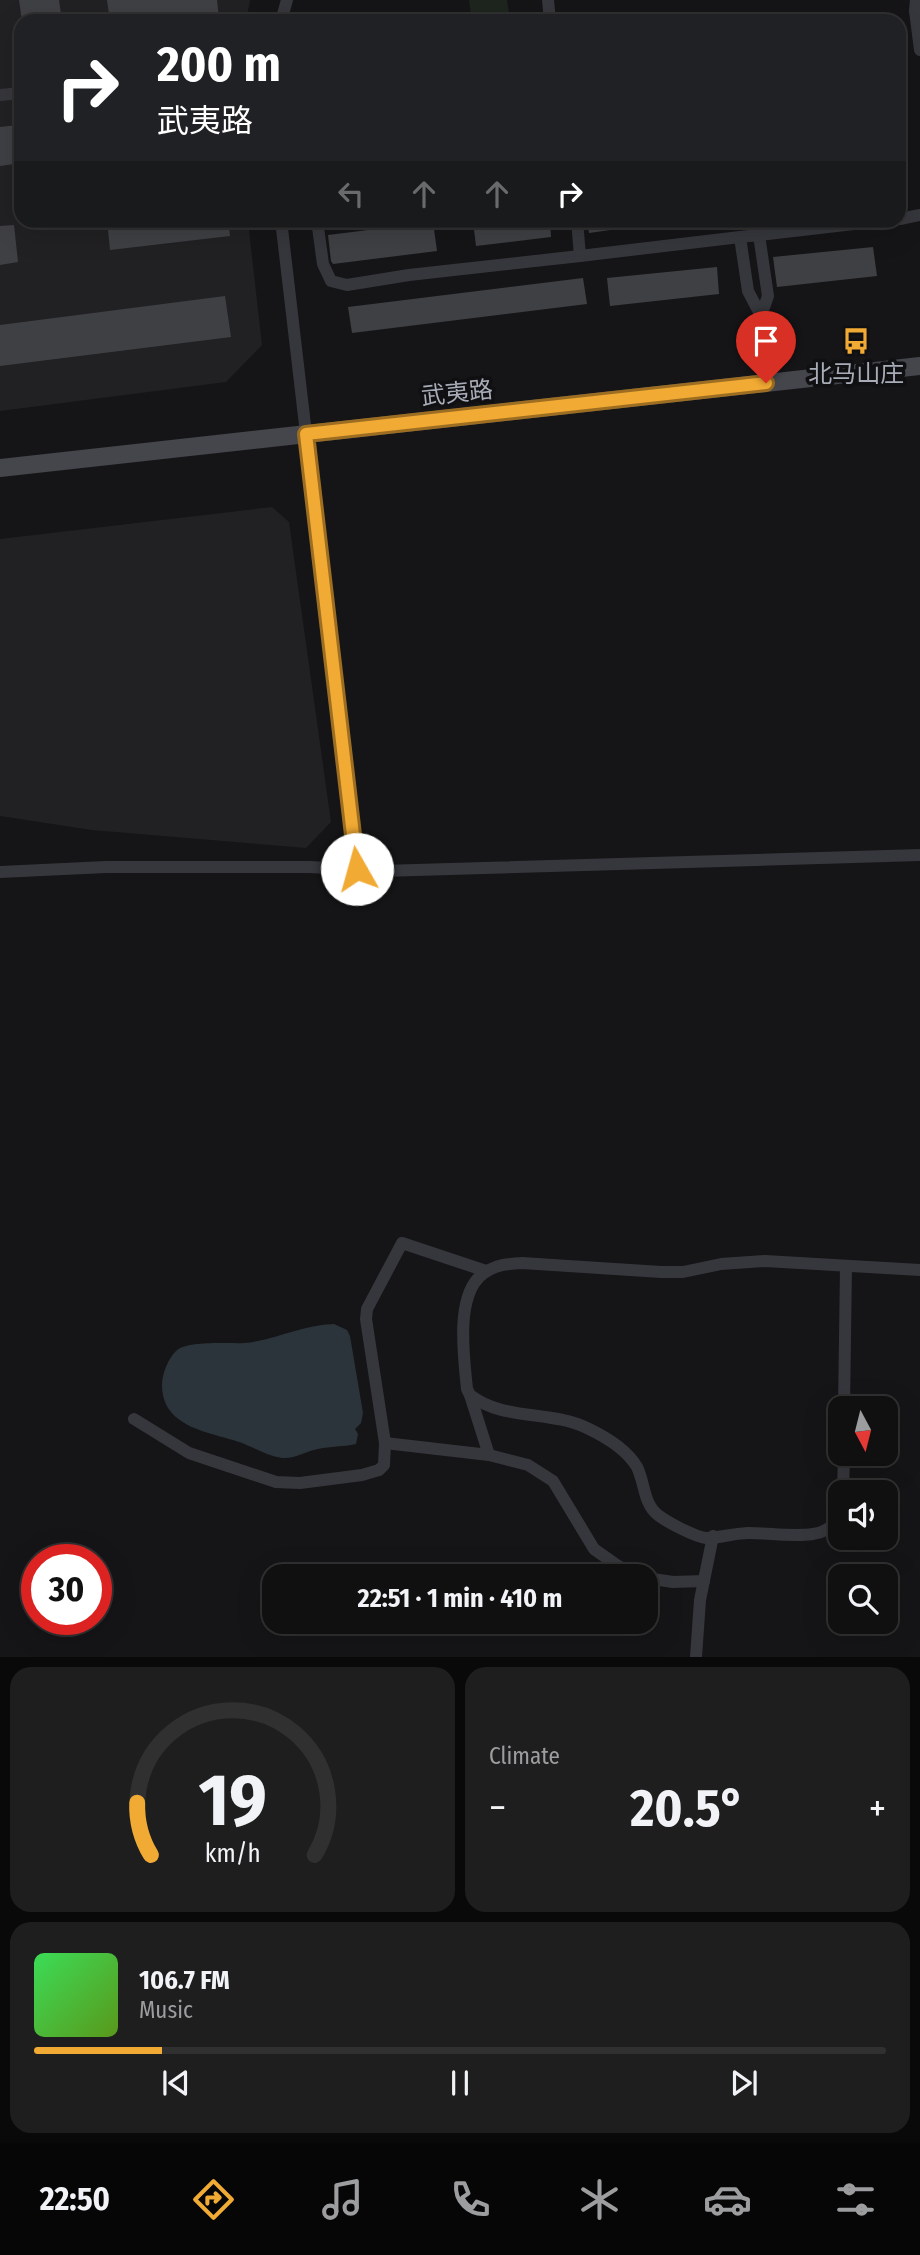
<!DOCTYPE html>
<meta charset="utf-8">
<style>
:root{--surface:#101011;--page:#1e1e1f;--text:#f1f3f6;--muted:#9c9d9f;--line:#303031;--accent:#f1aa33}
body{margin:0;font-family:"Fira Sans Condensed","Noto Sans SC",sans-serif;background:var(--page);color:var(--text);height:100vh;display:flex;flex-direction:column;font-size:26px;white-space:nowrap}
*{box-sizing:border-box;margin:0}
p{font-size:23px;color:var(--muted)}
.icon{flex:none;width:38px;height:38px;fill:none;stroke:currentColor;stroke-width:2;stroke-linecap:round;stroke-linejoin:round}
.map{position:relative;height:1657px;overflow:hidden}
.details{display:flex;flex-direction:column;gap:10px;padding:10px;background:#090909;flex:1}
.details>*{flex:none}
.top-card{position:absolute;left:14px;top:14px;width:892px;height:214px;border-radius:21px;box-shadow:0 7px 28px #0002,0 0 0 2px var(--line);background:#202124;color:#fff;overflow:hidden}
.needle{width:46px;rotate:173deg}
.fabs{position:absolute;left:828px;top:1396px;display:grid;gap:14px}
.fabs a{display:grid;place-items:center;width:70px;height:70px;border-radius:14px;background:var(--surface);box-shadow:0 7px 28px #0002,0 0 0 2px var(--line);font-size:35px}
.speed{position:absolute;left:21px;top:1544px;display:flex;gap:14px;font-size:35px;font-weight:700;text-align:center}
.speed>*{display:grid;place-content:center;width:91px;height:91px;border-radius:50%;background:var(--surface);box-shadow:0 7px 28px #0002,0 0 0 2px var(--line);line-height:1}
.speed .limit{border:10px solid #d22;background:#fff;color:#111}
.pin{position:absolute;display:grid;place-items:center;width:60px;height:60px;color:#fff;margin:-72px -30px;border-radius:50% 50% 50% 0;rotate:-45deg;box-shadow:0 0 7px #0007}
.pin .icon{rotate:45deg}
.me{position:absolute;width:77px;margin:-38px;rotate:353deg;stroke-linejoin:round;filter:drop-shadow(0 0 5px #0008)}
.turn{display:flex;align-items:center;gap:24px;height:147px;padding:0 28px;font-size:32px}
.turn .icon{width:91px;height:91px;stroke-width:2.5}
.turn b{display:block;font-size:49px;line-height:60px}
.lanes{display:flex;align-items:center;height:66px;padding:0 28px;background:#0003;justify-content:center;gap:35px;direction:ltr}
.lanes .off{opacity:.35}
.big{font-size:52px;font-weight:700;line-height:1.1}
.details .widget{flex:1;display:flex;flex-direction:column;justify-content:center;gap:10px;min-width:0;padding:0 24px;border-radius:21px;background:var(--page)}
.details .dial{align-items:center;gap:0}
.dial svg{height:182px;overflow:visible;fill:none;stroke:var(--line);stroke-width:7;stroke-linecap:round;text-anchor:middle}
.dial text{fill:var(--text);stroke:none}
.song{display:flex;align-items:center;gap:21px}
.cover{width:84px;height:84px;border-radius:10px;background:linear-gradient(135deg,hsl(130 70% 55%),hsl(90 70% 35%))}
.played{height:7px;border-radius:4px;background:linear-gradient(90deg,var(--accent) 15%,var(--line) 15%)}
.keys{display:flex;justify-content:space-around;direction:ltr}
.heat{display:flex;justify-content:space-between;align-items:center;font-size:38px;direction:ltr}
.details .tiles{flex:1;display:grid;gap:10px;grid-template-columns:1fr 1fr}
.widget:last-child{grid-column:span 2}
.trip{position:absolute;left:262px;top:1564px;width:396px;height:70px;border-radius:21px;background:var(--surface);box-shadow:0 7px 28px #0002,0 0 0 2px var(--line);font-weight:700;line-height:70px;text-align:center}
.tabs{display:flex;height:112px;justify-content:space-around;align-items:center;background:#060607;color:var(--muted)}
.tabs .icon{width:49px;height:49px}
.tabs .current{color:var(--accent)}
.tabs b{font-size:32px;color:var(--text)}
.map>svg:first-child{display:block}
</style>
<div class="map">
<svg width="920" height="1657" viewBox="0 0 920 1657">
<rect width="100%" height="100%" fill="#151517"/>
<g fill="#212124">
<path d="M0 0H250L246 21H21V220L248 221 262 345 226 382 0 411Z"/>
<path d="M272 507 289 522 331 822 306 848 92 830 0 816V539Z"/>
</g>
<path fill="#1d251e" d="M469 0H507L510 21H472Z"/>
<path fill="#2b343b" d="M334 1324 347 1330 350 1336 363 1413 361 1423 355 1429 358 1434 356 1444C343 1447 331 1446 318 1449 306 1451 295 1459 282 1458 268 1456 255 1448 242 1443 212 1432 162 1429 162 1385 162 1374 168 1359 176 1351 188 1340 229 1344 245 1343 275 1340 302 1325 334 1324Z"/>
<g fill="#3f4044">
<path d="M19 0H59L62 21H22Z"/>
<path d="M107 0H217L219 19 110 21Z"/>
<path d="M18 125 21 163 0 166V127Z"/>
<path d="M107 220H228L230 236 110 250Z"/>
<path d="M481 220H550L551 237 476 246 473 221Z"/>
<path d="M587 220H624L625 228 589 233Z"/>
<path d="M433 222 437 251 333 264 331 261 328 235Z"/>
<path d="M14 225 18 262 0 265V226Z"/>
<path d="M873 247 877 276 777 287 773 257Z"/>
<path d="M717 267 719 294 610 306 607 278Z"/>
<path d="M583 278 587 304 352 333 348 307Z"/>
<path d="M225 296 231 337 0 366V325Z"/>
</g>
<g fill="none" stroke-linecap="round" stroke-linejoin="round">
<g stroke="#36373c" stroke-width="12">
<path d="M548 0 550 21"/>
<path d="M916 0 915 11 920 50"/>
<path d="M281 21 287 0"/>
<path d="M0 95 21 93"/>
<path d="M900 219 920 215"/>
<path d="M281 220 357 869"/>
<path d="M317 220 323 264 331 281 347 285 409 275 580 256 577 220"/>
<path d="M759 235 888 220"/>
<path d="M580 256 740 237"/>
<path d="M761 316 748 291 740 237 759 235 768 296 761 316 766 383"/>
<path d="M0 872 106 867H310L382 871 920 855"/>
<path d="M844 1409 846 1266"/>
<path d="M134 1419 189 1453 276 1482 300 1483 362 1475 379 1470 384 1465 385 1443 366 1319 367 1309 402 1243 486 1271"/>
<path d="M385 1443 489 1455 470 1395"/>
<path d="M489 1455 528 1465 553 1481 594 1549 618 1566 641 1577"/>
<path d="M843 1493 844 1454"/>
<path d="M840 1518C833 1526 824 1533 813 1534 792 1537 770 1533 749 1533 735 1533 720 1538 706 1538 695 1537 667 1522 658 1515 643 1503 645 1483 637 1467 627 1450 604 1436 587 1428 550 1410 503 1421 470 1395L467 1389C464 1357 453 1287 489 1270 500 1264 510 1264 522 1263L661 1272H683L721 1264 765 1261 920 1270"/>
<path d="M646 1578 673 1582 704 1581"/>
<path d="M696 1657 700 1600 713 1536"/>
</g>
<path stroke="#44464c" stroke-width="18" d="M0 468 920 366"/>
</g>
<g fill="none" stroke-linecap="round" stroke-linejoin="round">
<defs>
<path id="route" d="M357 869 306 434 766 383"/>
</defs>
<use href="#route" stroke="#9d6e21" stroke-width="18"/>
<use href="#route" stroke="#f1aa33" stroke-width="12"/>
</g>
<defs>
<symbol id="bus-bare" viewBox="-9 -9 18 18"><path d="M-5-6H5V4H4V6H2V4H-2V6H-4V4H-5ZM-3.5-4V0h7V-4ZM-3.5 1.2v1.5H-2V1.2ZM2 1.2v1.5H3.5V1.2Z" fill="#f1aa33" stroke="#101012" stroke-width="2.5" paint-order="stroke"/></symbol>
</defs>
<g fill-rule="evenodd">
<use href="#bus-bare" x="837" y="322" width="38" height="38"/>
</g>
<g text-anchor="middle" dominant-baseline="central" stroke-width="7" stroke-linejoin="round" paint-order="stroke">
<g font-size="24" fill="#a7acb7" stroke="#101012">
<text x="856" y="374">北马山庄</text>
</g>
<g font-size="24" fill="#a7acb7" stroke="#101012">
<text transform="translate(457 393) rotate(-6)">武夷路</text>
</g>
</g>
</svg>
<div class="fabs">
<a><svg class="needle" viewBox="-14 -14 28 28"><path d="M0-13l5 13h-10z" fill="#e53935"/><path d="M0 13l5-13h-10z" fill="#9c9d9f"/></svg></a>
<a><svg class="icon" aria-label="sound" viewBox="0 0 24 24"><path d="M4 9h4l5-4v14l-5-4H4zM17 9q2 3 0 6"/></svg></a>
<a><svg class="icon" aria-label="search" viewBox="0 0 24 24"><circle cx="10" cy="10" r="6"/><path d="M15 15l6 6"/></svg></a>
</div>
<div class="speed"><div class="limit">30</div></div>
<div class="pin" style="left:766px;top:383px;background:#d93025"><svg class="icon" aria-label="arrive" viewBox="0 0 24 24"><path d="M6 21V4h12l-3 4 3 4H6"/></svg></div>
<svg class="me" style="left:357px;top:869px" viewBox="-20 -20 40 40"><circle r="19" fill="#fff"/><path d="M0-13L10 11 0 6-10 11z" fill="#f1aa33"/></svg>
<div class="trip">22:51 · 1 min · 410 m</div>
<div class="top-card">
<div class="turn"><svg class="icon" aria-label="right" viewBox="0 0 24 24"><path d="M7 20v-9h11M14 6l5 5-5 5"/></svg><div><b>200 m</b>武夷路</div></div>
<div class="lanes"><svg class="icon off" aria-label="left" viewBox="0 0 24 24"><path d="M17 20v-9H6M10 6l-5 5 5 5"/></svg><svg class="icon off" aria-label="ahead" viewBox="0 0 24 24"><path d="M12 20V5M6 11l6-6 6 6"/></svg><svg class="icon off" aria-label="ahead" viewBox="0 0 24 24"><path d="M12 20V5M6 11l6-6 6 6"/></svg><svg class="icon" aria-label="right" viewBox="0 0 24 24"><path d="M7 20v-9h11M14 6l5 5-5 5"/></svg></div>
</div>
</div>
<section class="details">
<div class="tiles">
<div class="widget dial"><svg viewBox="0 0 100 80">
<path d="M14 69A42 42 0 1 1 86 69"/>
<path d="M14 69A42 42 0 0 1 8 46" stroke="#f1aa33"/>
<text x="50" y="56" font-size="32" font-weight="700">19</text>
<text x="50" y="72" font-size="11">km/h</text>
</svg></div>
<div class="widget"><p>Climate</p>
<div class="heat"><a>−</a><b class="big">20.5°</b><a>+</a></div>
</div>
<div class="widget">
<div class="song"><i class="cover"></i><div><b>106.7 FM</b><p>Music</p></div></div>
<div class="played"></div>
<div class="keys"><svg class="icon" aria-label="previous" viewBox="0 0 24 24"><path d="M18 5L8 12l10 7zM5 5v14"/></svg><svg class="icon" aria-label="pause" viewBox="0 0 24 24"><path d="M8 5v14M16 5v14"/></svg><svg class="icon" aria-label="next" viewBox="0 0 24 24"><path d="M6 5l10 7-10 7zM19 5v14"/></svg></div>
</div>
</div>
</section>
<nav class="tabs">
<b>22:50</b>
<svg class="icon current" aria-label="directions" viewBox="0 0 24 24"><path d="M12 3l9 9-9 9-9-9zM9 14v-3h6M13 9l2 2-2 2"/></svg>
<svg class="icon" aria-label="music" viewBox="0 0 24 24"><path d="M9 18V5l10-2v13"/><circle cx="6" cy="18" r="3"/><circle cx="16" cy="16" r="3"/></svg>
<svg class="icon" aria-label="phone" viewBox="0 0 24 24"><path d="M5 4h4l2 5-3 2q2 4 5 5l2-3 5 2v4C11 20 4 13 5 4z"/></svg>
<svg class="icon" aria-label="climate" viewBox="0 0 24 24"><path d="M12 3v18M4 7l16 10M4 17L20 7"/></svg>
<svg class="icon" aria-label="car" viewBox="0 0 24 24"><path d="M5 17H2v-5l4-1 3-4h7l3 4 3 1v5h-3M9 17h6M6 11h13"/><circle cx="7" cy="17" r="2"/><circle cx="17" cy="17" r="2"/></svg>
<svg class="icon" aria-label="filters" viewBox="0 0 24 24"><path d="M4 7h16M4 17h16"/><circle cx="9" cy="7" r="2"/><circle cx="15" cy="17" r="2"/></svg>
</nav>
